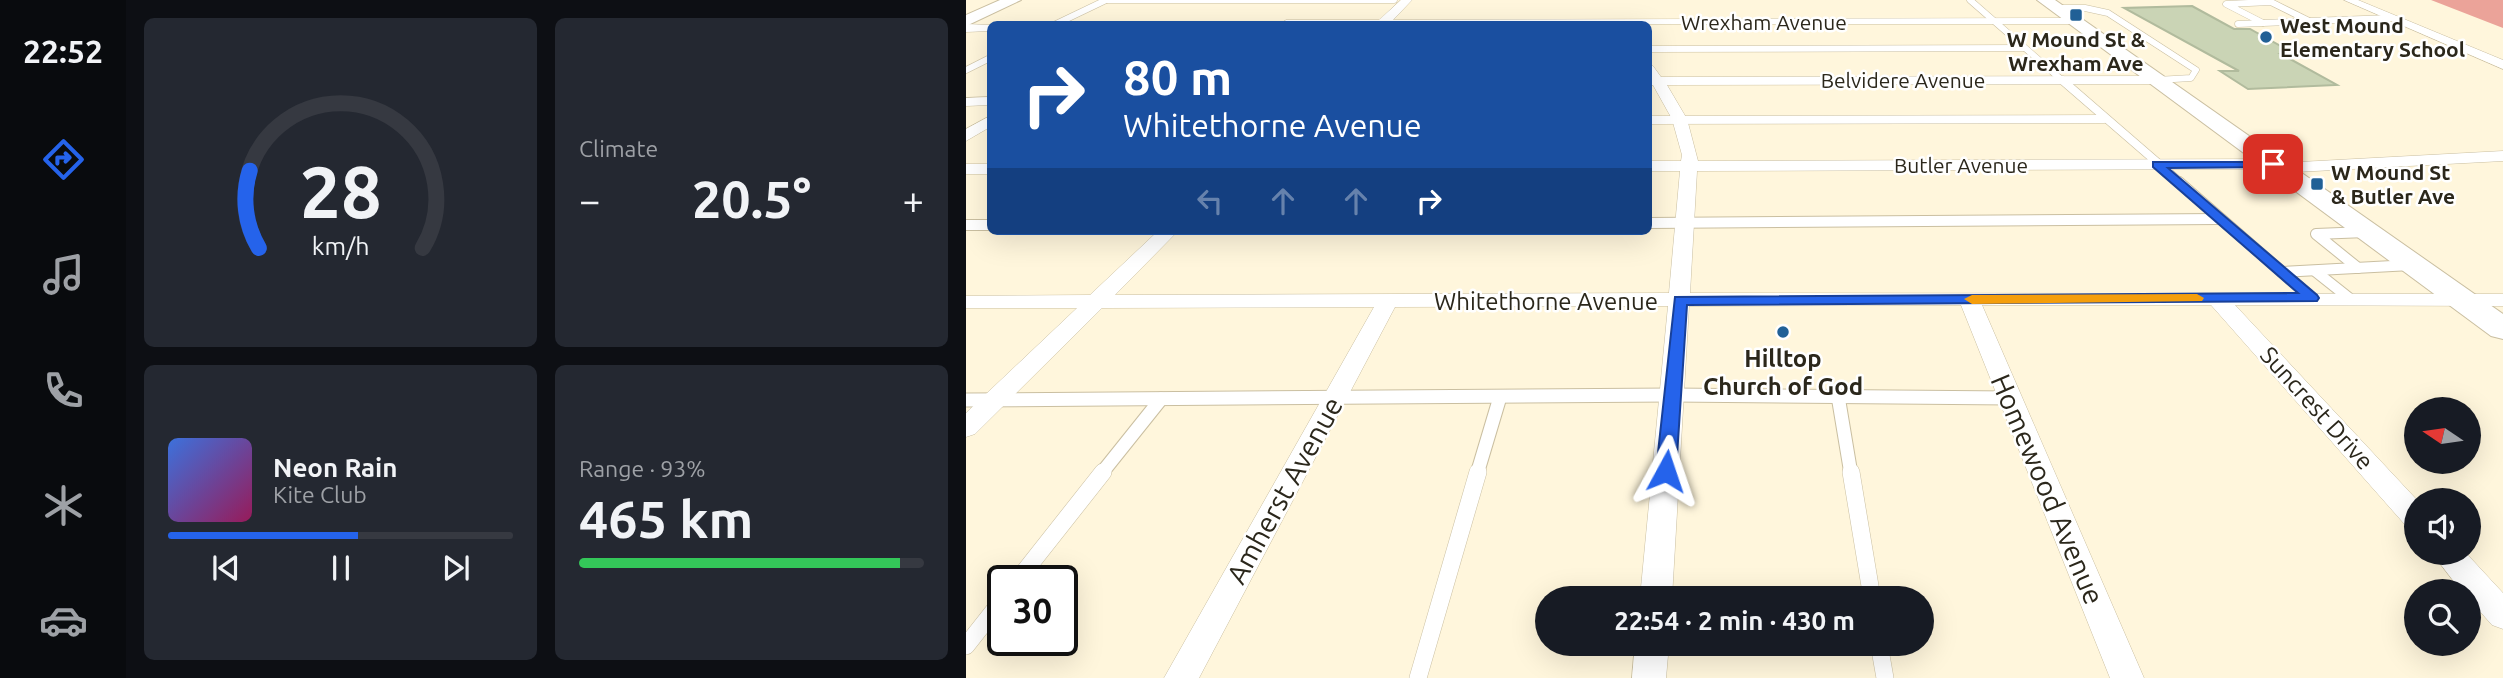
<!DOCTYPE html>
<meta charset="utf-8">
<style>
:root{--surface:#171b24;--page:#242831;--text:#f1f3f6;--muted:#9ea1a6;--line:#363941;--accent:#2563eb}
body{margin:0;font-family:Ubuntu,sans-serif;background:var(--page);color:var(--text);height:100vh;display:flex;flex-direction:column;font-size:26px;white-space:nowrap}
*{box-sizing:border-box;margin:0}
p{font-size:23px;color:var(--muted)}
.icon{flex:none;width:38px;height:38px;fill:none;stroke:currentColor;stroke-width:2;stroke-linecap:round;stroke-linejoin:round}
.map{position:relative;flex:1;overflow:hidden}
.details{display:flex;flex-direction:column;gap:18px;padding:18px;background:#0d0f14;width:840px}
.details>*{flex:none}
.banner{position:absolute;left:21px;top:21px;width:665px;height:214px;border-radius:10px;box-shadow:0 7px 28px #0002;background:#1a4fa0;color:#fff;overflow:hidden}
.needle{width:46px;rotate:283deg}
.tools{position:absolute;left:1438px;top:397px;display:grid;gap:14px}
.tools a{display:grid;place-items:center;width:77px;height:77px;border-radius:50%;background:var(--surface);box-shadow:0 7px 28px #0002;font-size:35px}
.speed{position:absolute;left:21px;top:565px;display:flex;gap:14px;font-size:35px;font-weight:700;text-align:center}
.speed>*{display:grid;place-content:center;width:91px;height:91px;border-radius:50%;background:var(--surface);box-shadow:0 7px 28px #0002;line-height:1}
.speed .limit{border:4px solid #111;border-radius:10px;background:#fff;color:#111}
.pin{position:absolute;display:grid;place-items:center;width:60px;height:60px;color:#fff;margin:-30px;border-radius:14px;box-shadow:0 4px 10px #0006}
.me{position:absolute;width:77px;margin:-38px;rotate:5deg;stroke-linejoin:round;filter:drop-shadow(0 0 5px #0008)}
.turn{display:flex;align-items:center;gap:24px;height:147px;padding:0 21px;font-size:32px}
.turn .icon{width:91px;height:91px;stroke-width:2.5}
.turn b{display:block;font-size:49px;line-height:60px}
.lanes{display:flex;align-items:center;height:66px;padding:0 21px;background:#0003;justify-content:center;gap:35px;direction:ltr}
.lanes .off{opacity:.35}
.big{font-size:52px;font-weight:700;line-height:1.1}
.details .widget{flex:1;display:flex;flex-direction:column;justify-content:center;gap:10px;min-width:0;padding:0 24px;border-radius:10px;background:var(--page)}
.details .dial{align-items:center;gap:0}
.dial svg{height:182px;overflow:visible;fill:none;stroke:var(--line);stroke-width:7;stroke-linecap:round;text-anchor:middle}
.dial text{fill:var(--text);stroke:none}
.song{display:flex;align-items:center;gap:21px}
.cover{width:84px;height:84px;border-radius:10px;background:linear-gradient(135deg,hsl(220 70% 55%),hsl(330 70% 35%))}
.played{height:7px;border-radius:4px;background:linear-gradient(90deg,var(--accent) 55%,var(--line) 55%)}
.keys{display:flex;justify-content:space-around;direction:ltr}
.heat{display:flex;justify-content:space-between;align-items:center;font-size:38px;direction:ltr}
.charge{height:10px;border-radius:5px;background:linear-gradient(90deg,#34c759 93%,var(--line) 0)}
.details .tiles{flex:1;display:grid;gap:18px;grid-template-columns:repeat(2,1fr)}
.trip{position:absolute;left:569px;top:586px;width:399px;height:70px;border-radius:35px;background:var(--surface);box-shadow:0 7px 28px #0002;font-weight:700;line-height:70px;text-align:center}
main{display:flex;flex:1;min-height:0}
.menu{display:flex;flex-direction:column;width:126px;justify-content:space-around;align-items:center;background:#090b0e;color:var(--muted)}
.menu .icon{width:49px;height:49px}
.menu .selected{color:var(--accent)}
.menu b{font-size:32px;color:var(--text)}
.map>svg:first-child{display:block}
</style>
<main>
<nav class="menu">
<b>22:52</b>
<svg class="icon selected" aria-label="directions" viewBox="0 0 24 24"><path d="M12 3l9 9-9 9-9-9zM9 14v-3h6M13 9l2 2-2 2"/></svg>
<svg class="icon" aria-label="music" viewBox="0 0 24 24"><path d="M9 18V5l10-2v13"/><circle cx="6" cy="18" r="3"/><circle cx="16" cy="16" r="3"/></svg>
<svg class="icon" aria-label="phone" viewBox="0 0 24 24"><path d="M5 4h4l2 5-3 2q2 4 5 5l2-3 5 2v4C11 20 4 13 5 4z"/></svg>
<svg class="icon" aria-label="climate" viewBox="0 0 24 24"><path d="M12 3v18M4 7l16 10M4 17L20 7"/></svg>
<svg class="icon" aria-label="car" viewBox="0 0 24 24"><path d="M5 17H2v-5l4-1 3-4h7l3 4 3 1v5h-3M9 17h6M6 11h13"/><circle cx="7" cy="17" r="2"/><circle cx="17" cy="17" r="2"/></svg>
</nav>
<section class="details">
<div class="tiles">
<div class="widget dial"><svg viewBox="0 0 100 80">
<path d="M14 69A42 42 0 1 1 86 69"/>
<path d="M14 69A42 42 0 0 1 10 35" stroke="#2563eb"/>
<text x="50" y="56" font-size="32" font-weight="700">28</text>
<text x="50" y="72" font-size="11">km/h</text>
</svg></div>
<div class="widget"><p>Climate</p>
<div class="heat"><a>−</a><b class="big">20.5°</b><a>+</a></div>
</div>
<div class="widget">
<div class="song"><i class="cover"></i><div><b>Neon Rain</b><p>Kite Club</p></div></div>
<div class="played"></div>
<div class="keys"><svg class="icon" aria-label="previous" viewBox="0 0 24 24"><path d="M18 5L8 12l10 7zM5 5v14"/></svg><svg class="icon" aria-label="pause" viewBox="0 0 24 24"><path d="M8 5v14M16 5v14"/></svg><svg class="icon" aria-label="next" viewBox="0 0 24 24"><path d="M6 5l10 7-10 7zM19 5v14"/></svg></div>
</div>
<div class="widget"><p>Range · 93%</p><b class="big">465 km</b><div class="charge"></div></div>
</div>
</section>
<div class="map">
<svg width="1537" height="678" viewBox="0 0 1537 678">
<rect width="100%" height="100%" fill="#fff6dc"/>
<path fill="#eba399" d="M1465 0H1537V28Z"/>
<path fill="#cad4b5" stroke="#b1bb9d" stroke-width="2" d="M1226 6 1268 29H1284L1329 54H1315L1371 85 1282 89 1254 71H1273L1158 8Z"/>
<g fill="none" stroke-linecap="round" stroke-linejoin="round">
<defs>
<g id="lane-far4">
<path d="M139 0H428"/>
<path d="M1004 0 1098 82"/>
<path d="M1305 2 1343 21 1297 23 1260 4Z"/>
<path d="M1091 8H1119L1142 13 1230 70 1225 78 1191 80"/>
<path d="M1343 21 1425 18"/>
<path d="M90 24 140 0"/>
<path d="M1272 24 1297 23"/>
<path d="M682 49 1058 48"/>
<path d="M0 70 24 58"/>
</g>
<g id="lane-far3">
<path d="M1096 80 1215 183"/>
<path d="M682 120 1138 119"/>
</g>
<g id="lane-far2">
<path d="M1213 182 1346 298"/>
<path d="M682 223 1255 219"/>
<path d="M0 225H24"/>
<path d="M1392 268 1350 234 1400 232"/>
<path d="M1349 271 1383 298"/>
<path d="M1316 272 1445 265"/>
</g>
<g id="lane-far1">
<path d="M872 396 885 474"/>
<path d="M0 400 706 395 1044 398"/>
<path d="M135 474 195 399"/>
<path d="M511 474 534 397"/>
</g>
<g id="lane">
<path d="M885 472 906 598"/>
<path d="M51 581 137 472"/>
<path d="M913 644 919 678"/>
<path d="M0 646 37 599"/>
<path d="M452 678 512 472"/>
</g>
<g id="street">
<path d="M435 0H446L427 20 1108 18 1114 21 1108 24H314L320 20H413Z"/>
<path d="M1378 0H1392L1537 60V69Z"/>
<path d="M0 24 24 25V31L0 32Z"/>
<path d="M682 65 687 66 695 77 1191 76 1198 80 1191 84 701 85 721 119 732 161 1307 159 1315 163 1537 151V161L1312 173 1304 169 731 171 724 293 1537 294V306L1269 305 1451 500V530L1441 527 1245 305H1016L1178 678H1144L995 305 723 306 706 598H674L702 306 429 307 233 678H198L408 307 136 308 9 434 0 437V413L111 308H0V296L124 295 192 231H212L149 295 703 293 714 171H682V161H715L716 155 706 119 687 85H682Z"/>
<path d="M24 97V105L0 106V98Z"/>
<path d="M24 116V127L0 141V129Z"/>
<rect x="0" y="164" width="24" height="10"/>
<path d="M1466 553H1500L1537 593V629L1526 625 1503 599V592H1496Z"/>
<path d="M669 644H703L700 678H666Z"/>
</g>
<g id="secondary">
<path d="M34 0H55L0 26V15Z"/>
<path d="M1071 0H1089L1537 314V339L1525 336Z"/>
</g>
</defs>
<use href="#lane-far4" stroke="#cabfa1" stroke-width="7"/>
<use href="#lane-far3" stroke="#cabfa1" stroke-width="9"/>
<use href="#lane-far2" stroke="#cabfa1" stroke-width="12"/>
<use href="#lane-far1" stroke="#cabfa1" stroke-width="15"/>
<use href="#lane" stroke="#cabfa1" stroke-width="18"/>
<use href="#street" stroke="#cabfa1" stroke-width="1"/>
<use href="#secondary" stroke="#cabfa1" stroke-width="2"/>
<use href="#lane-far4" stroke="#fff" stroke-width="6"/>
<use href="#lane-far3" stroke="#fff" stroke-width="8"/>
<use href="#lane-far2" stroke="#fff" stroke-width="10"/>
<use href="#lane-far1" stroke="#fff" stroke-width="13"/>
<use href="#lane" stroke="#fff" stroke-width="17"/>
<use href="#street" fill="#fff" fill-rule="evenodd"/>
<use href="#secondary" fill="#fff" fill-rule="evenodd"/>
</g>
<path fill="#2563eb" stroke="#184099" stroke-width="2" d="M1187 162H1311L1313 164 1307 167 1202 168 1351 295 1353 298 1351 301 721 305 710 471 707 476H693L690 471 709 297 1332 293 1187 167Z"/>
<path fill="#f59e0b" d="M1231 294 1238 298 1236 301 1006 304 998 299 1006 295Z"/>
<g fill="#216096" stroke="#fff" stroke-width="2.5">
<rect x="1103" y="8" width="14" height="14" rx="3.5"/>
<circle cx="1300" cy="37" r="7"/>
<rect x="1344" y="177" width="14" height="14" rx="3.5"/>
<circle cx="817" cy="332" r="7"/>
</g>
<g text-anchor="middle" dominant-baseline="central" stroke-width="5" stroke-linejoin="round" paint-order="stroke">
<g font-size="21" fill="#2b271b" stroke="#fff">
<text x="798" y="22">Wrexham Avenue</text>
<text x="937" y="80">Belvidere Avenue</text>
<text x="995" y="165">Butler Avenue</text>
</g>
<g font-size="21" font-weight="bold" fill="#2b271b" stroke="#fff" text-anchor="start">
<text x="1314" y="25">West Mound<tspan x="1314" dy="24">Elementary School</tspan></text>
<text x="1110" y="39" text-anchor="middle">W Mound St &amp;<tspan x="1110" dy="24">Wrexham Ave</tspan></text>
<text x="1365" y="172">W Mound St<tspan x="1365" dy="24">&amp; Butler Ave</tspan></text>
</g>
<g font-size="24" fill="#2b271b" stroke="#fff">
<text x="580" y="301">Whitethorne Avenue</text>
<text transform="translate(1351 408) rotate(48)">Suncrest Drive</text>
</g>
<g font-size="24" font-weight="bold" fill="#2b271b" stroke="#fff">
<text x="817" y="358">Hilltop<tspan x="817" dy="28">Church of God</tspan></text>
</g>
<g font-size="28" fill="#2b271b" stroke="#fff">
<text transform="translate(1082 489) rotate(67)">Homewood Avenue</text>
<text transform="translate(318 490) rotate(-61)">Amherst Avenue</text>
</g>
</g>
</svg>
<div class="tools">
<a><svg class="needle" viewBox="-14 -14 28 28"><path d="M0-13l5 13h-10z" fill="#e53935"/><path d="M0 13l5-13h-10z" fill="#9ea1a6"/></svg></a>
<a><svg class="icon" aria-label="sound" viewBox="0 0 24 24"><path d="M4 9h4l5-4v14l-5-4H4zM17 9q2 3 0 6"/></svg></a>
<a><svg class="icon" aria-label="search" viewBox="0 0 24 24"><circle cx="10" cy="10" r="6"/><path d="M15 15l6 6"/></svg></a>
</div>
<div class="speed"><div class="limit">30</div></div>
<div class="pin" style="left:1307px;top:164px;background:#d93025"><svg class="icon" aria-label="arrive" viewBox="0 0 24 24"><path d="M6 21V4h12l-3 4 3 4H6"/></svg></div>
<svg class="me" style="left:700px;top:471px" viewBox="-20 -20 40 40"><path d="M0-17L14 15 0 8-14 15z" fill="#2563eb" stroke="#fff" stroke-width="4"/></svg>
<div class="trip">22:54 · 2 min · 430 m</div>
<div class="banner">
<div class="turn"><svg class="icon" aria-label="right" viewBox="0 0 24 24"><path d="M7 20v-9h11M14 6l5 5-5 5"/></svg><div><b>80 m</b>Whitethorne Avenue</div></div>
<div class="lanes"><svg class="icon off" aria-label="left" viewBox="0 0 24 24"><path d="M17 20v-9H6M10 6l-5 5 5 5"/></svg><svg class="icon off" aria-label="ahead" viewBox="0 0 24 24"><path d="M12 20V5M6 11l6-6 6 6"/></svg><svg class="icon off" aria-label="ahead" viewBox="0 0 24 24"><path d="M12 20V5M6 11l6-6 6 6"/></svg><svg class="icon" aria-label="right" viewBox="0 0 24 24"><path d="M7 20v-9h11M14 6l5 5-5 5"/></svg></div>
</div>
</div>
</main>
